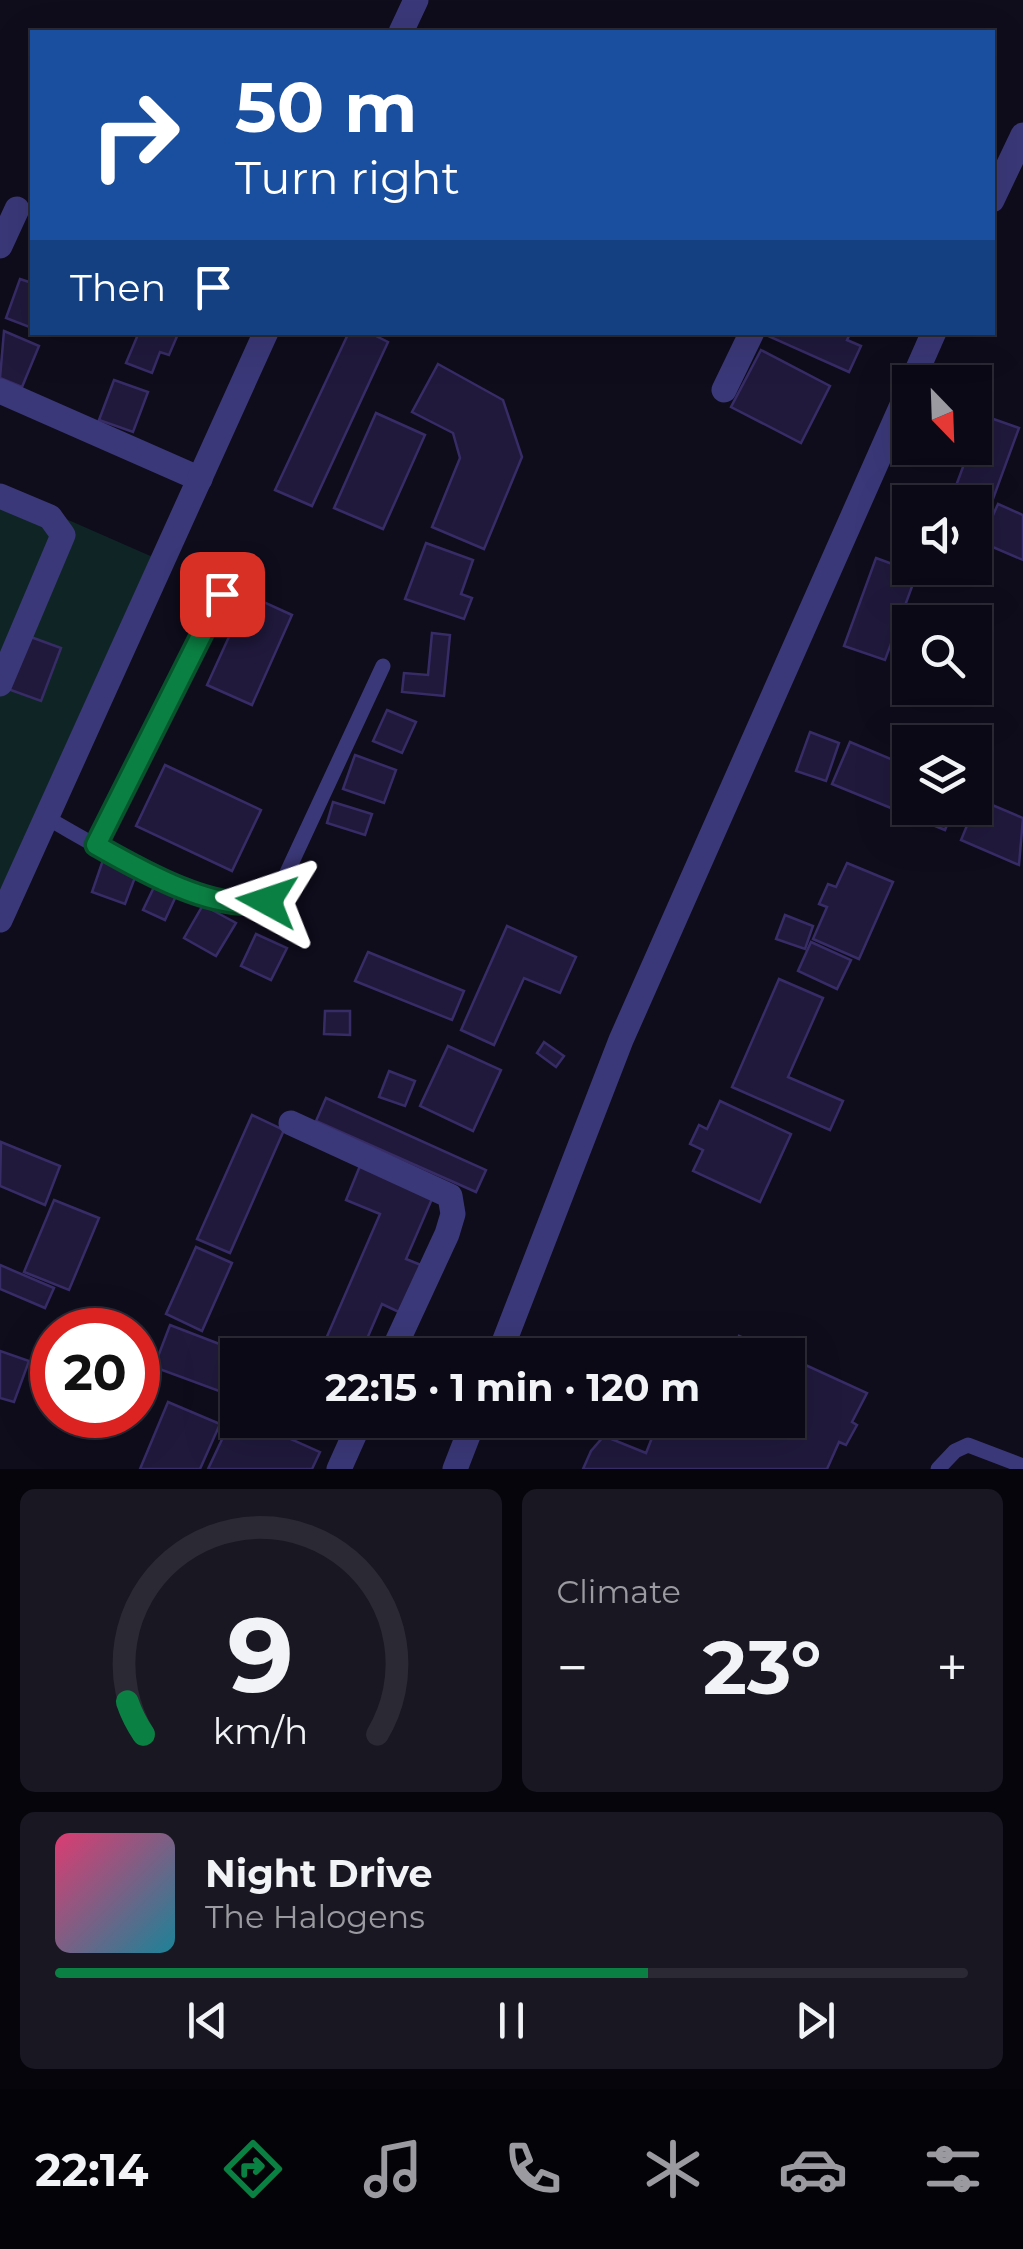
<!DOCTYPE html>
<meta charset="utf-8">
<style>
:root{--surface:#0b0915;--page:#191722;--text:#f1f3f6;--muted:#9a9aa0;--line:#2b2a34;--accent:#0b8043}
body{margin:0;font-family:Montserrat,sans-serif;background:var(--page);color:var(--text);height:100vh;display:flex;flex-direction:column;font-size:38px;white-space:nowrap}
*{box-sizing:border-box;margin:0}
p{font-size:32px;color:var(--muted)}
.icon{flex:none;width:55px;height:55px;fill:none;stroke:currentColor;stroke-width:2;stroke-linecap:round;stroke-linejoin:round}
.map{position:relative;height:1469px;overflow:hidden}
.drawer{display:flex;flex-direction:column;gap:20px;padding:20px;background:#06050c;flex:1}
.drawer>*{flex:none}
.hud{position:absolute;left:30px;top:30px;width:965px;height:305px;border-radius:0px;box-shadow:0 10px 40px #0002,0 0 0 2px var(--line);background:#1a4fa0;color:#fff;overflow:hidden}
.needle{width:65px;rotate:157deg}
.tools{position:absolute;left:892px;top:365px;display:grid;gap:20px}
.tools a{display:grid;place-items:center;width:100px;height:100px;border-radius:0px;background:var(--surface);box-shadow:0 10px 40px #0002,0 0 0 2px var(--line);font-size:50px}
.speed{position:absolute;left:30px;top:1308px;display:flex;gap:20px;font-size:50px;font-weight:700;text-align:center}
.speed>*{display:grid;place-content:center;width:130px;height:130px;border-radius:50%;background:var(--surface);box-shadow:0 10px 40px #0002,0 0 0 2px var(--line);line-height:1}
.speed .limit{border:15px solid #d22;background:#fff;color:#111}
.pin{position:absolute;display:grid;place-items:center;width:85px;height:85px;color:#fff;margin:-42px;border-radius:20px;box-shadow:0 5px 15px #0006}
.me{position:absolute;width:110px;margin:-55px;rotate:275deg;stroke-linejoin:round;filter:drop-shadow(0 0 8px #0008)}
.turn{display:flex;align-items:center;gap:35px;height:210px;padding:0 40px;font-size:45px}
.turn .icon{width:130px;height:130px;stroke-width:2.5}
.turn b{display:block;font-size:70px;line-height:85px}
.then{display:flex;align-items:center;height:95px;padding:0 40px;background:#0003;gap:20px;font-size:38px}
.big{font-size:75px;font-weight:700;line-height:1.1}
.drawer .tile{flex:1;display:flex;flex-direction:column;justify-content:center;gap:15px;min-width:0;padding:0 35px;border-radius:15px;background:var(--page)}
.drawer .dial{align-items:center;gap:0}
.dial svg{height:260px;overflow:visible;fill:none;stroke:var(--line);stroke-width:7;stroke-linecap:round;text-anchor:middle}
.dial text{fill:var(--text);stroke:none}
.song{display:flex;align-items:center;gap:30px}
.cover{width:120px;height:120px;border-radius:15px;background:linear-gradient(135deg,hsl(340 70% 55%),hsl(190 70% 35%))}
.played{height:10px;border-radius:5px;background:linear-gradient(90deg,var(--accent) 65%,var(--line) 65%)}
.keys{display:flex;justify-content:space-around;direction:ltr}
.heat{display:flex;justify-content:space-between;align-items:center;font-size:55px;direction:ltr}
.drawer .tiles{flex:1;display:grid;gap:20px;grid-template-columns:1fr 1fr}
.tile:last-child{grid-column:span 2}
.trip{position:absolute;left:220px;top:1338px;width:585px;height:100px;border-radius:0px;background:var(--surface);box-shadow:0 10px 40px #0002,0 0 0 2px var(--line);font-weight:700;line-height:100px;text-align:center}
.menu{display:flex;height:160px;justify-content:space-around;align-items:center;background:#040408;color:var(--muted)}
.menu .icon{width:70px;height:70px}
.menu .on{color:var(--accent)}
.menu b{font-size:45px;color:var(--text)}
.map>svg:first-child{display:block}
</style>
<div class="map">
<svg width="1023" height="1469" viewBox="0 0 1023 1469">
<rect width="100%" height="100%" fill="#0f0c1c"/>
<path fill="#0f2525" d="M0 490 155 558 0 898Z"/>
<g fill="#20193c" stroke="#382c67" stroke-width="2.5">
<path d="M20 279 32 283V328L6 318Z"/>
<path d="M4 331 39 346 22 387 0 378Z"/>
<path d="M139 332 178 334 169 355 160 352 152 373 126 363Z"/>
<path d="M349 332H368L388 342 312 506 275 490Z"/>
<path d="M770 332H851L847 340 861 346 849 372 768 336Z"/>
<path d="M761 350 830 386 801 443 731 407Z"/>
<path d="M438 364 503 400 522 457 484 549 432 527 460 458 453 433 412 412Z"/>
<path d="M114 380 148 392 133 432 99 420Z"/>
<path d="M376 413 425 435 383 529 334 508Z"/>
<path d="M982 415 1019 428 975 548V502H950L970 448H975Z"/>
<path d="M998 504 1023 515V560L981 542Z"/>
<path d="M426 543 473 560 461 594 472 598 464 619 405 599Z"/>
<path d="M876 558 917 573 885 660 844 646Z"/>
<path d="M248 595 292 615 252 705 207 685Z"/>
<path d="M432 633 450 635 444 696 402 692 404 673 428 675Z"/>
<path d="M28 636 61 648 41 701 8 689Z"/>
<path d="M387 710 416 722 402 753 373 741Z"/>
<path d="M810 732 839 743 826 781 796 771Z"/>
<path d="M850 742 910 767V808H954L945 830 832 784Z"/>
<path d="M355 755 396 770 384 803 343 789Z"/>
<path d="M165 765 261 810 232 871 136 826Z"/>
<path d="M978 799 1023 818 1019 865 961 840Z"/>
<path d="M333 802 372 814 365 835 327 823Z"/>
<path d="M103 860 137 872 125 904 92 892Z"/>
<path d="M847 863 893 882 859 959 813 939 827 907 819 904 828 884 836 887Z"/>
<path d="M154 887 176 896 165 920 143 910Z"/>
<path d="M203 905 236 923 216 956 184 938Z"/>
<path d="M785 915 813 926 805 949 776 939Z"/>
<path d="M507 926 576 957 560 993 524 978 494 1045 461 1030Z"/>
<path d="M256 934 287 948 271 980 241 966Z"/>
<path d="M811 942 851 960 837 989 798 971Z"/>
<path d="M368 952 464 991 452 1020 355 981Z"/>
<path d="M779 979 823 998 788 1077 843 1101 830 1130 732 1087Z"/>
<path d="M325 1011H350V1035L324 1034Z"/>
<path d="M544 1042 564 1056 556 1067 537 1053Z"/>
<path d="M448 1046 501 1070 473 1131 420 1106Z"/>
<path d="M389 1071 415 1081 405 1106 379 1097Z"/>
<path d="M326 1098 486 1170 476 1192 316 1121Z"/>
<path d="M720 1101 791 1134 760 1202 693 1171 703 1150 690 1144 699 1125 707 1129Z"/>
<path d="M252 1115 284 1130 230 1253 197 1239Z"/>
<path d="M1 1142 60 1166 45 1205 0 1186Z"/>
<path d="M362 1161 435 1192 406 1259 421 1265 401 1313 382 1304 360 1355H319L380 1214 346 1200Z"/>
<path d="M54 1200 99 1218 69 1290 24 1272Z"/>
<path d="M196 1247 232 1263 202 1331 166 1314Z"/>
<path d="M0 1265 54 1288 45 1308 0 1289Z"/>
<path d="M170 1325 248 1355H238V1398L154 1367Z"/>
<path d="M739 1336 783 1355H731Z"/>
<path d="M0 1351 29 1361 14 1402 0 1398Z"/>
<path d="M788 1357 867 1393 852 1422 857 1425 846 1445 839 1442 827 1469H583L591 1451 604 1436 646 1453 659 1420H680L697 1428 701 1420H788Z"/>
<path d="M168 1402 220 1424 200 1469H140Z"/>
<path d="M234 1414 238 1420H248L320 1452 312 1469H208Z"/>
<rect x="279" y="1420" width="46" height="13"/>
</g>
<g fill="none" stroke-linecap="round" stroke-linejoin="round">
<g stroke="#3b3879" stroke-width="15">
<path d="M47 818C98 846 209 917 267 901L284 879 383 666"/>
<path d="M96 845 222 593"/>
<path d="M938 1469 955 1451 968 1445 1023 1466"/>
</g>
<g stroke="#3b3879" stroke-width="25">
<path d="M401 32 416 0"/>
<path d="M992 200 1023 135"/>
<path d="M0 246 17 209"/>
<path d="M912 382 934 332"/>
<path d="M724 390 752 332"/>
<path d="M0 391 200 479"/>
<path d="M0 496 50 517 63 535 0 684"/>
<path d="M0 920 266 332"/>
<path d="M291 1123 450 1196 453 1214 447 1234 391 1355"/>
<path d="M499 1355 621 1040 910 387"/>
<path d="M339 1469 361 1420"/>
<path d="M455 1469 474 1420"/>
</g>
</g>
<g fill="none" stroke-linecap="round" stroke-linejoin="round">
<defs>
<path id="route" d="M222 594 96 845C138 869 218 915 267 901"/>
</defs>
<use href="#route" stroke="#07532c" stroke-width="25"/>
<use href="#route" stroke="#0b8043" stroke-width="18"/>
</g>
</svg>
<div class="tools">
<a><svg class="needle" viewBox="-14 -14 28 28"><path d="M0-13l5 13h-10z" fill="#e53935"/><path d="M0 13l5-13h-10z" fill="#9a9aa0"/></svg></a>
<a><svg class="icon" aria-label="sound" viewBox="0 0 24 24"><path d="M4 9h4l5-4v14l-5-4H4zM17 9q2 3 0 6"/></svg></a>
<a><svg class="icon" aria-label="search" viewBox="0 0 24 24"><circle cx="10" cy="10" r="6"/><path d="M15 15l6 6"/></svg></a>
<a><svg class="icon" aria-label="layers" viewBox="0 0 24 24"><path d="M12 4l9 5-9 5-9-5zM3 14l9 5 9-5"/></svg></a>
</div>
<div class="speed"><div class="limit">20</div></div>
<div class="pin" style="left:222px;top:594px;background:#d93025"><svg class="icon" aria-label="arrive" viewBox="0 0 24 24"><path d="M6 21V4h12l-3 4 3 4H6"/></svg></div>
<svg class="me" style="left:267px;top:901px" viewBox="-20 -20 40 40"><path d="M0-17L14 15 0 8-14 15z" fill="#0b8043" stroke="#fff" stroke-width="4"/></svg>
<div class="trip">22:15 · 1 min · 120 m</div>
<div class="hud">
<div class="turn"><svg class="icon" aria-label="right" viewBox="0 0 24 24"><path d="M7 20v-9h11M14 6l5 5-5 5"/></svg><div><b>50 m</b>Turn right</div></div>
<div class="then">Then<svg class="icon" aria-label="arrive" viewBox="0 0 24 24"><path d="M6 21V4h12l-3 4 3 4H6"/></svg></div>
</div>
</div>
<section class="drawer">
<div class="tiles">
<div class="tile dial"><svg viewBox="0 0 100 80">
<path d="M14 69A42 42 0 1 1 86 69"/>
<path d="M14 69A42 42 0 0 1 9 59" stroke="#0b8043"/>
<text x="50" y="56" font-size="32" font-weight="700">9</text>
<text x="50" y="72" font-size="11">km/h</text>
</svg></div>
<div class="tile"><p>Climate</p>
<div class="heat"><a>−</a><b class="big">23°</b><a>+</a></div>
</div>
<div class="tile">
<div class="song"><i class="cover"></i><div><b>Night Drive</b><p>The Halogens</p></div></div>
<div class="played"></div>
<div class="keys"><svg class="icon" aria-label="previous" viewBox="0 0 24 24"><path d="M18 5L8 12l10 7zM5 5v14"/></svg><svg class="icon" aria-label="pause" viewBox="0 0 24 24"><path d="M8 5v14M16 5v14"/></svg><svg class="icon" aria-label="next" viewBox="0 0 24 24"><path d="M6 5l10 7-10 7zM19 5v14"/></svg></div>
</div>
</div>
</section>
<nav class="menu">
<b>22:14</b>
<svg class="icon on" aria-label="directions" viewBox="0 0 24 24"><path d="M12 3l9 9-9 9-9-9zM9 14v-3h6M13 9l2 2-2 2"/></svg>
<svg class="icon" aria-label="music" viewBox="0 0 24 24"><path d="M9 18V5l10-2v13"/><circle cx="6" cy="18" r="3"/><circle cx="16" cy="16" r="3"/></svg>
<svg class="icon" aria-label="phone" viewBox="0 0 24 24"><path d="M5 4h4l2 5-3 2q2 4 5 5l2-3 5 2v4C11 20 4 13 5 4z"/></svg>
<svg class="icon" aria-label="climate" viewBox="0 0 24 24"><path d="M12 3v18M4 7l16 10M4 17L20 7"/></svg>
<svg class="icon" aria-label="car" viewBox="0 0 24 24"><path d="M5 17H2v-5l4-1 3-4h7l3 4 3 1v5h-3M9 17h6M6 11h13"/><circle cx="7" cy="17" r="2"/><circle cx="17" cy="17" r="2"/></svg>
<svg class="icon" aria-label="filters" viewBox="0 0 24 24"><path d="M4 7h16M4 17h16"/><circle cx="9" cy="7" r="2"/><circle cx="15" cy="17" r="2"/></svg>
</nav>
